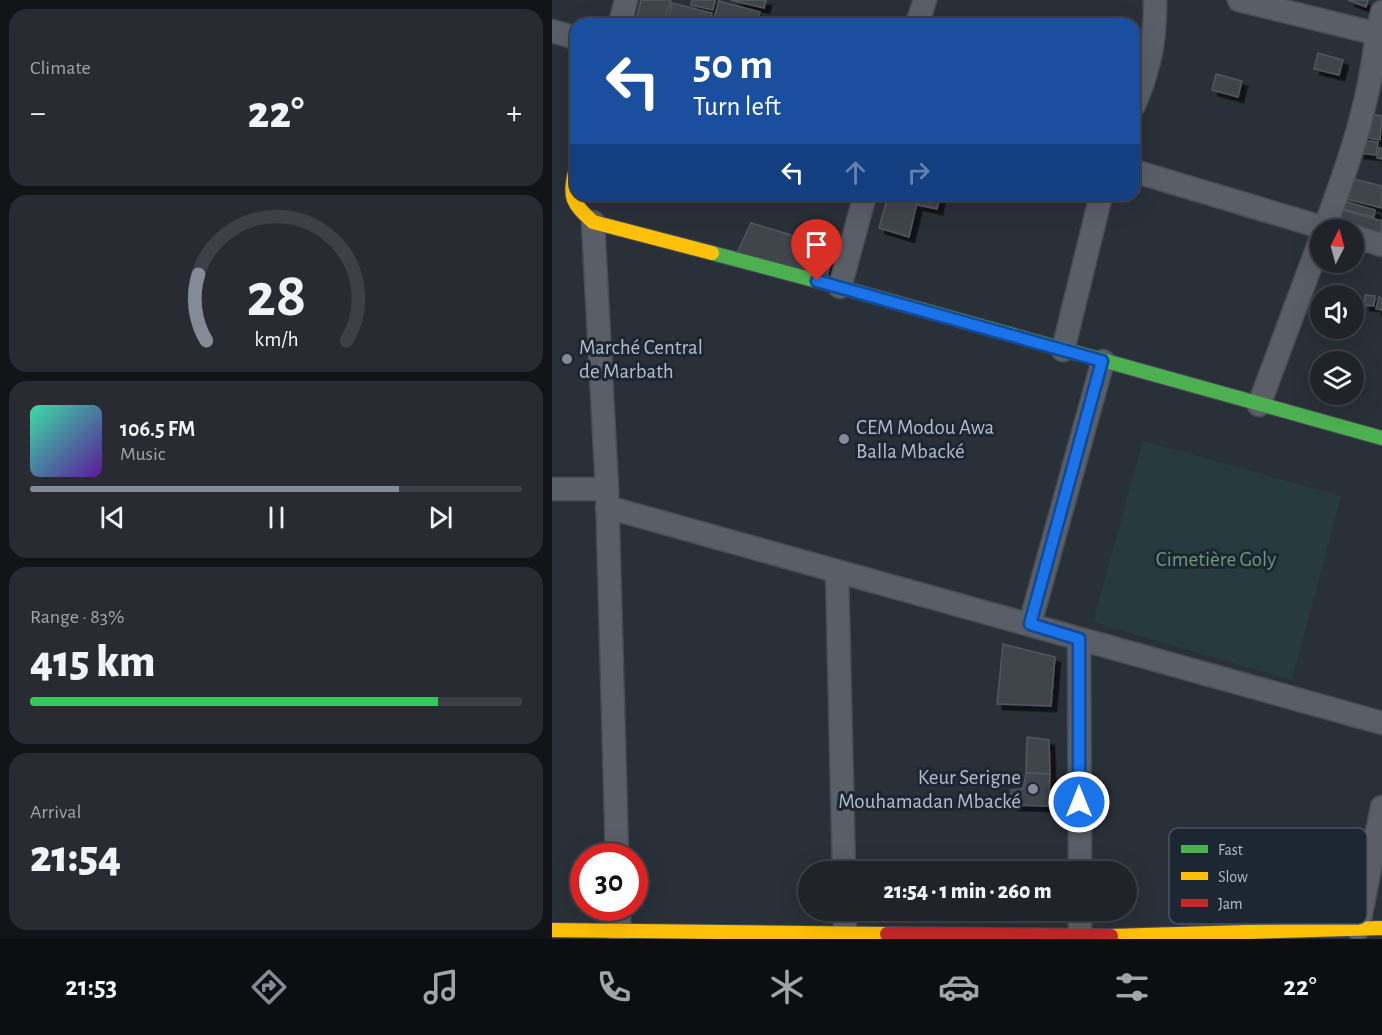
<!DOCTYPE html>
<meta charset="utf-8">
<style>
:root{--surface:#20242a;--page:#282c32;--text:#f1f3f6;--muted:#a2a4a8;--line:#3d4147;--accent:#848b96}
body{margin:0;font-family:"Alegreya Sans",sans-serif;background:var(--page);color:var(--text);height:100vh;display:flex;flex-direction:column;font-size:22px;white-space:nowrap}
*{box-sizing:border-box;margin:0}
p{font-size:20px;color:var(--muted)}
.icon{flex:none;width:33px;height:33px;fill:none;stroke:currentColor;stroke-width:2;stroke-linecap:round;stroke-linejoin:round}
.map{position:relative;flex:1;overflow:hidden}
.drawer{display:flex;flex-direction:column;gap:9px;padding:9px;background:#121417;width:552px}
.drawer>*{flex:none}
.guide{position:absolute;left:18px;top:18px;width:570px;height:183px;border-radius:18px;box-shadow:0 6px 24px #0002,0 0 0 2px var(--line);background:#1a4fa0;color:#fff;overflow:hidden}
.needle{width:39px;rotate:6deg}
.fabs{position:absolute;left:758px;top:219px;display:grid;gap:12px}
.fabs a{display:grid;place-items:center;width:54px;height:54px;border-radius:50%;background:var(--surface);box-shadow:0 6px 24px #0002,0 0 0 2px var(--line);font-size:30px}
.speed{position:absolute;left:18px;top:843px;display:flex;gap:12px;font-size:30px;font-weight:700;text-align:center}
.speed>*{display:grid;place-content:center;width:78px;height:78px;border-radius:50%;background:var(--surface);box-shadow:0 6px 24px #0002,0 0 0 2px var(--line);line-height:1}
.speed .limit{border:9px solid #d22;background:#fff;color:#111}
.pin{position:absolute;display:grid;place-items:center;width:51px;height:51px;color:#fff;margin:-62px -26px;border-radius:50% 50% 50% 0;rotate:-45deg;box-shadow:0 0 6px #0007}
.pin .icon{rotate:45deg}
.me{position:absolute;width:66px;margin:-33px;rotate:0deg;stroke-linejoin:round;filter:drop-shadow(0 0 4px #0008)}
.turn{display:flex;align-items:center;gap:21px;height:126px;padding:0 24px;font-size:27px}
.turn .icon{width:78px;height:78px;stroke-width:2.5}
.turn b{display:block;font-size:42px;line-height:51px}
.lanes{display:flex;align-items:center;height:57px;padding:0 24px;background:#0003;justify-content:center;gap:30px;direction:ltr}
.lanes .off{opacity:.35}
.big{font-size:45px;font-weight:800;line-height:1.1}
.drawer .widget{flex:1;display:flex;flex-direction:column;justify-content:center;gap:9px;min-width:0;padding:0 21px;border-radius:18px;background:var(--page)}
.drawer .dial{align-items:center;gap:0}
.dial svg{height:156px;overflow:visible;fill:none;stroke:var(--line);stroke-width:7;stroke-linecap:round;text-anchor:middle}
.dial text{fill:var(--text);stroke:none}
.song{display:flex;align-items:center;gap:18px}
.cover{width:72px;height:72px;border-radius:9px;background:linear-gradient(135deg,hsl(160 70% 55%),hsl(270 70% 35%))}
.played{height:6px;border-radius:3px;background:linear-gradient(90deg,var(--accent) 75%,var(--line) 75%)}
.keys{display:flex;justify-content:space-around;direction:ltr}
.heat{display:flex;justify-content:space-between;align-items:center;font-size:33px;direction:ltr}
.charge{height:9px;border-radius:4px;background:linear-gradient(90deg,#34c759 83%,var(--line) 0)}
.trip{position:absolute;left:246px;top:861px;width:339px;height:60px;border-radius:30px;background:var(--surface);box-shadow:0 6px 24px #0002,0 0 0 2px var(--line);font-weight:800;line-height:60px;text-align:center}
.menu{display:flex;height:96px;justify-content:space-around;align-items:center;background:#0d0e11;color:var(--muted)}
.menu .icon{width:42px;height:42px}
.menu .selected{color:var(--accent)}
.menu b{font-size:27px;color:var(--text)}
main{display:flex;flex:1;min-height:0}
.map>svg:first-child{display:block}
</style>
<main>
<section class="drawer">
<div class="widget"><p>Climate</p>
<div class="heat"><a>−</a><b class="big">22°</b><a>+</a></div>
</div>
<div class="widget dial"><svg viewBox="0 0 100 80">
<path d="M14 69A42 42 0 1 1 86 69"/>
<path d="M14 69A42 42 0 0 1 10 35" stroke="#848b96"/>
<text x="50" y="56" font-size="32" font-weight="700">28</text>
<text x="50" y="72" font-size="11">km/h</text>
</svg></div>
<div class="widget">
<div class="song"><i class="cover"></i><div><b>106.5 FM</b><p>Music</p></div></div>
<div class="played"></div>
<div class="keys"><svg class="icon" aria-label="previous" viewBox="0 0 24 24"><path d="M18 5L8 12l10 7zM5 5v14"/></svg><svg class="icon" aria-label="pause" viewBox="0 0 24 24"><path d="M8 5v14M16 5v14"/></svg><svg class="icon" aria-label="next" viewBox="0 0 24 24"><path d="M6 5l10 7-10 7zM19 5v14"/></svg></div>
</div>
<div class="widget"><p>Range · 83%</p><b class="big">415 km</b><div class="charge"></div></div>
<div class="widget"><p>Arrival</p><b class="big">21:54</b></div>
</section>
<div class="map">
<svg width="830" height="939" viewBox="0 0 830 939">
<defs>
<filter id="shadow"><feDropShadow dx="5.5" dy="5.5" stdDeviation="0" flood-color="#0009"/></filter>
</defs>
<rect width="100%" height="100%" fill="#2a3038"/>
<path fill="#273a3e" d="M591 441 789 496 740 680 541 622Z"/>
<g fill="#3f444c" stroke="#52575f" stroke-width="1.5" filter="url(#shadow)">
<path d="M89 0H119L112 24H83Z"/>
<path d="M140 0H163L161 10 139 5Z"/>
<path d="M178 0H214L212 8Z"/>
<path d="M796 0H816L814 7Z"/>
<path d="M167 1 208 12 204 24H160Z"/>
<path d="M120 3 160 13 157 24H115Z"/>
<path d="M766 53 791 60 787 75 762 69Z"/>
<path d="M664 74 690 81 686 97 660 90Z"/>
<path d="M815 113 830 116 828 140 810 137Z"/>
<path d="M809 140 826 142 824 155 807 153Z"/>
<path d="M827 148H830V159L825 158Z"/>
<path d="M802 179 830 186V208L794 199 798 182H802Z"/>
<path d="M336 195 365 203 357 237 327 228Z"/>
<path d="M368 195H388L385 209 366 205Z"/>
<path d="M792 201 823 210 822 217 790 209Z"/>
<path d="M787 209 830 221V236L783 223Z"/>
<path d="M199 223 283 248 274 280 185 253Z"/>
<path d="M813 295 823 296 822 306 812 305Z"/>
<path d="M827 297 830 298V310L824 309Z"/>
<path d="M451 644 503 657 499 706 445 704Z"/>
<path d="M475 737 497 740 498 774 474 773Z"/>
<path d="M474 773 498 774 497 806 460 805 459 790 471 789Z"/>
</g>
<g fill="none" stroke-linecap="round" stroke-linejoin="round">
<defs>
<g id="street">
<path d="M687 0 830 35"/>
<path d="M68 24 74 0"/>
<path d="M365 24 373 0"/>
<path d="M0 31 24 38"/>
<path d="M582 105C597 72 604 36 603 0"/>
<path d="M582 171 779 230"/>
<path d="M41 222 55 489 65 856"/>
<path d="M772 230C788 186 804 143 814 98 821 70 823 40 830 12"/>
<path d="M801 236 830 245"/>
<path d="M288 287 313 195"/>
<path d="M511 350 549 195"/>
<path d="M707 405 768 241"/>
<path d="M0 489H55"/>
<path d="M55 507C313 581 572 651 830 723"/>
<path d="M285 573 292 872"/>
<path d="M478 624 551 361"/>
<path d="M527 639 528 872"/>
<path d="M67 908V939"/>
<path d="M293 910V939"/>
<path d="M528 910V939"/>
<path d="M806 929 830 807"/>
</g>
<path id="fast" d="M160 253 288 287 830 438"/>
<g id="slow">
<path d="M24 169C16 197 20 203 41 222L160 253"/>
<path d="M0 930 335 934"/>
<path d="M559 936 830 928"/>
</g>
<path id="jam" d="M335 934 559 936"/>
</defs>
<use href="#street" stroke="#484c55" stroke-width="25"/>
<use href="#fast" stroke="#484c55" stroke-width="16"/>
<use href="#slow" stroke="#484c55" stroke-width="16"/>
<use href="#jam" stroke="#484c55" stroke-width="16"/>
<use href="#street" stroke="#5a5e66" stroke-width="22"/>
<use href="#fast" stroke="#4caf50" stroke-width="14"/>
<use href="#slow" stroke="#ffc107" stroke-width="14"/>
<use href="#jam" stroke="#c62828" stroke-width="14"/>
</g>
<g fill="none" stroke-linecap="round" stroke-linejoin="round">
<defs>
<path id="route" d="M265 281 550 361 478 624 527 639V802"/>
</defs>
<use href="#route" stroke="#114b97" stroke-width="15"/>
<use href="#route" stroke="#1a73e8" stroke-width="10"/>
</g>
<g fill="#848b96" stroke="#1d2633" stroke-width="2">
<circle cx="15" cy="359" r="6"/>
<circle cx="292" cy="439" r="6"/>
<circle cx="481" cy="789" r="6"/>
</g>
<g text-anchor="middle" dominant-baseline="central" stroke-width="6" stroke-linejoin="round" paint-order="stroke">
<g font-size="21" fill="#b4bcc9" stroke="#1d2633" text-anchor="start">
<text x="27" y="347">Marché Central<tspan x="27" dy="24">de Marbath</tspan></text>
<text x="304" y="427">CEM Modou Awa<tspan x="304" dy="24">Balla Mbacké</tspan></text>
<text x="469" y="777" text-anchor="end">Keur Serigne<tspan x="469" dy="24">Mouhamadan Mbacké</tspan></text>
</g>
<g font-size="21" fill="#6b9a76" stroke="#1d2633">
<text x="664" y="559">Cimetière Goly</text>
</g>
</g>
<rect x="617" y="828" width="198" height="96" rx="9" fill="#1d2633" stroke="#4a5360" stroke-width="1.5"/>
<rect x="629" y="845" width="27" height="8" fill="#4caf50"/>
<rect x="629" y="872" width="27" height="8" fill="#ffc107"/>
<rect x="629" y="899" width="27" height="8" fill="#c62828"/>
<g font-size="16" fill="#b4bcc9">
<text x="666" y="855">Fast</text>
<text x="666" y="882">Slow</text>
<text x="666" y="909">Jam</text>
</g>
</svg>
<div class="fabs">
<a><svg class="needle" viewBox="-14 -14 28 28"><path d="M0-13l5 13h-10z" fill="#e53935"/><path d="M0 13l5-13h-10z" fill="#a2a4a8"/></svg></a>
<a><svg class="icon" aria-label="sound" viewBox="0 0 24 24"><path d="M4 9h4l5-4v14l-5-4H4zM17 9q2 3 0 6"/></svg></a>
<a><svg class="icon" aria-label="layers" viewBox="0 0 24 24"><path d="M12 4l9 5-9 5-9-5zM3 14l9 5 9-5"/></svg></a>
</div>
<div class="speed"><div class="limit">30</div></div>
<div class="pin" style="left:265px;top:281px;background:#d93025"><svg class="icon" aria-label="arrive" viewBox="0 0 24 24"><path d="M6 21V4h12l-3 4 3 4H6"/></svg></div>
<svg class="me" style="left:527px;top:802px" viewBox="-20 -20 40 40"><circle r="17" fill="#1a73e8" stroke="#fff" stroke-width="3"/><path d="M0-11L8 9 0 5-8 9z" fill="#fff"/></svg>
<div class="trip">21:54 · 1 min · 260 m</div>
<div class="guide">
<div class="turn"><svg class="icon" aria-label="left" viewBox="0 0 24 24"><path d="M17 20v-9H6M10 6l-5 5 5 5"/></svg><div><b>50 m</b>Turn left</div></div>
<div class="lanes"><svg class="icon" aria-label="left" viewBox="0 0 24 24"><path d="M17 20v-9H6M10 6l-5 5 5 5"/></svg><svg class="icon off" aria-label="ahead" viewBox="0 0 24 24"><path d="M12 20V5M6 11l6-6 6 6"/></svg><svg class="icon off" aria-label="right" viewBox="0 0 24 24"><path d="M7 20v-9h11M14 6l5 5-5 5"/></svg></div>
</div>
</div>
</main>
<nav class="menu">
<b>21:53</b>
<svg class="icon selected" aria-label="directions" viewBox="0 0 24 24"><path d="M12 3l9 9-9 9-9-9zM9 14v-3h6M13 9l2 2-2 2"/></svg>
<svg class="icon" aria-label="music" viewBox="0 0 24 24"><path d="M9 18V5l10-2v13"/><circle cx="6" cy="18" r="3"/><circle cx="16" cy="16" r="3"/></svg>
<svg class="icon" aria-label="phone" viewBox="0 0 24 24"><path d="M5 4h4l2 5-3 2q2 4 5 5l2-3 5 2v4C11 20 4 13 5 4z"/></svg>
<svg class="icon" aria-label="climate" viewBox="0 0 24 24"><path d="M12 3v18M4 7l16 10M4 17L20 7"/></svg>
<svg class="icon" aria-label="car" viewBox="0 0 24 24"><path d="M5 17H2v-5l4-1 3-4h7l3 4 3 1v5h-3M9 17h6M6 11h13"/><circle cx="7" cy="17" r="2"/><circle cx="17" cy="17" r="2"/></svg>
<svg class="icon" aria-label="filters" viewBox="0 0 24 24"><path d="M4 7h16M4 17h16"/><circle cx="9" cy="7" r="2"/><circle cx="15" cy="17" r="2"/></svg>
<b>22°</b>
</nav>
